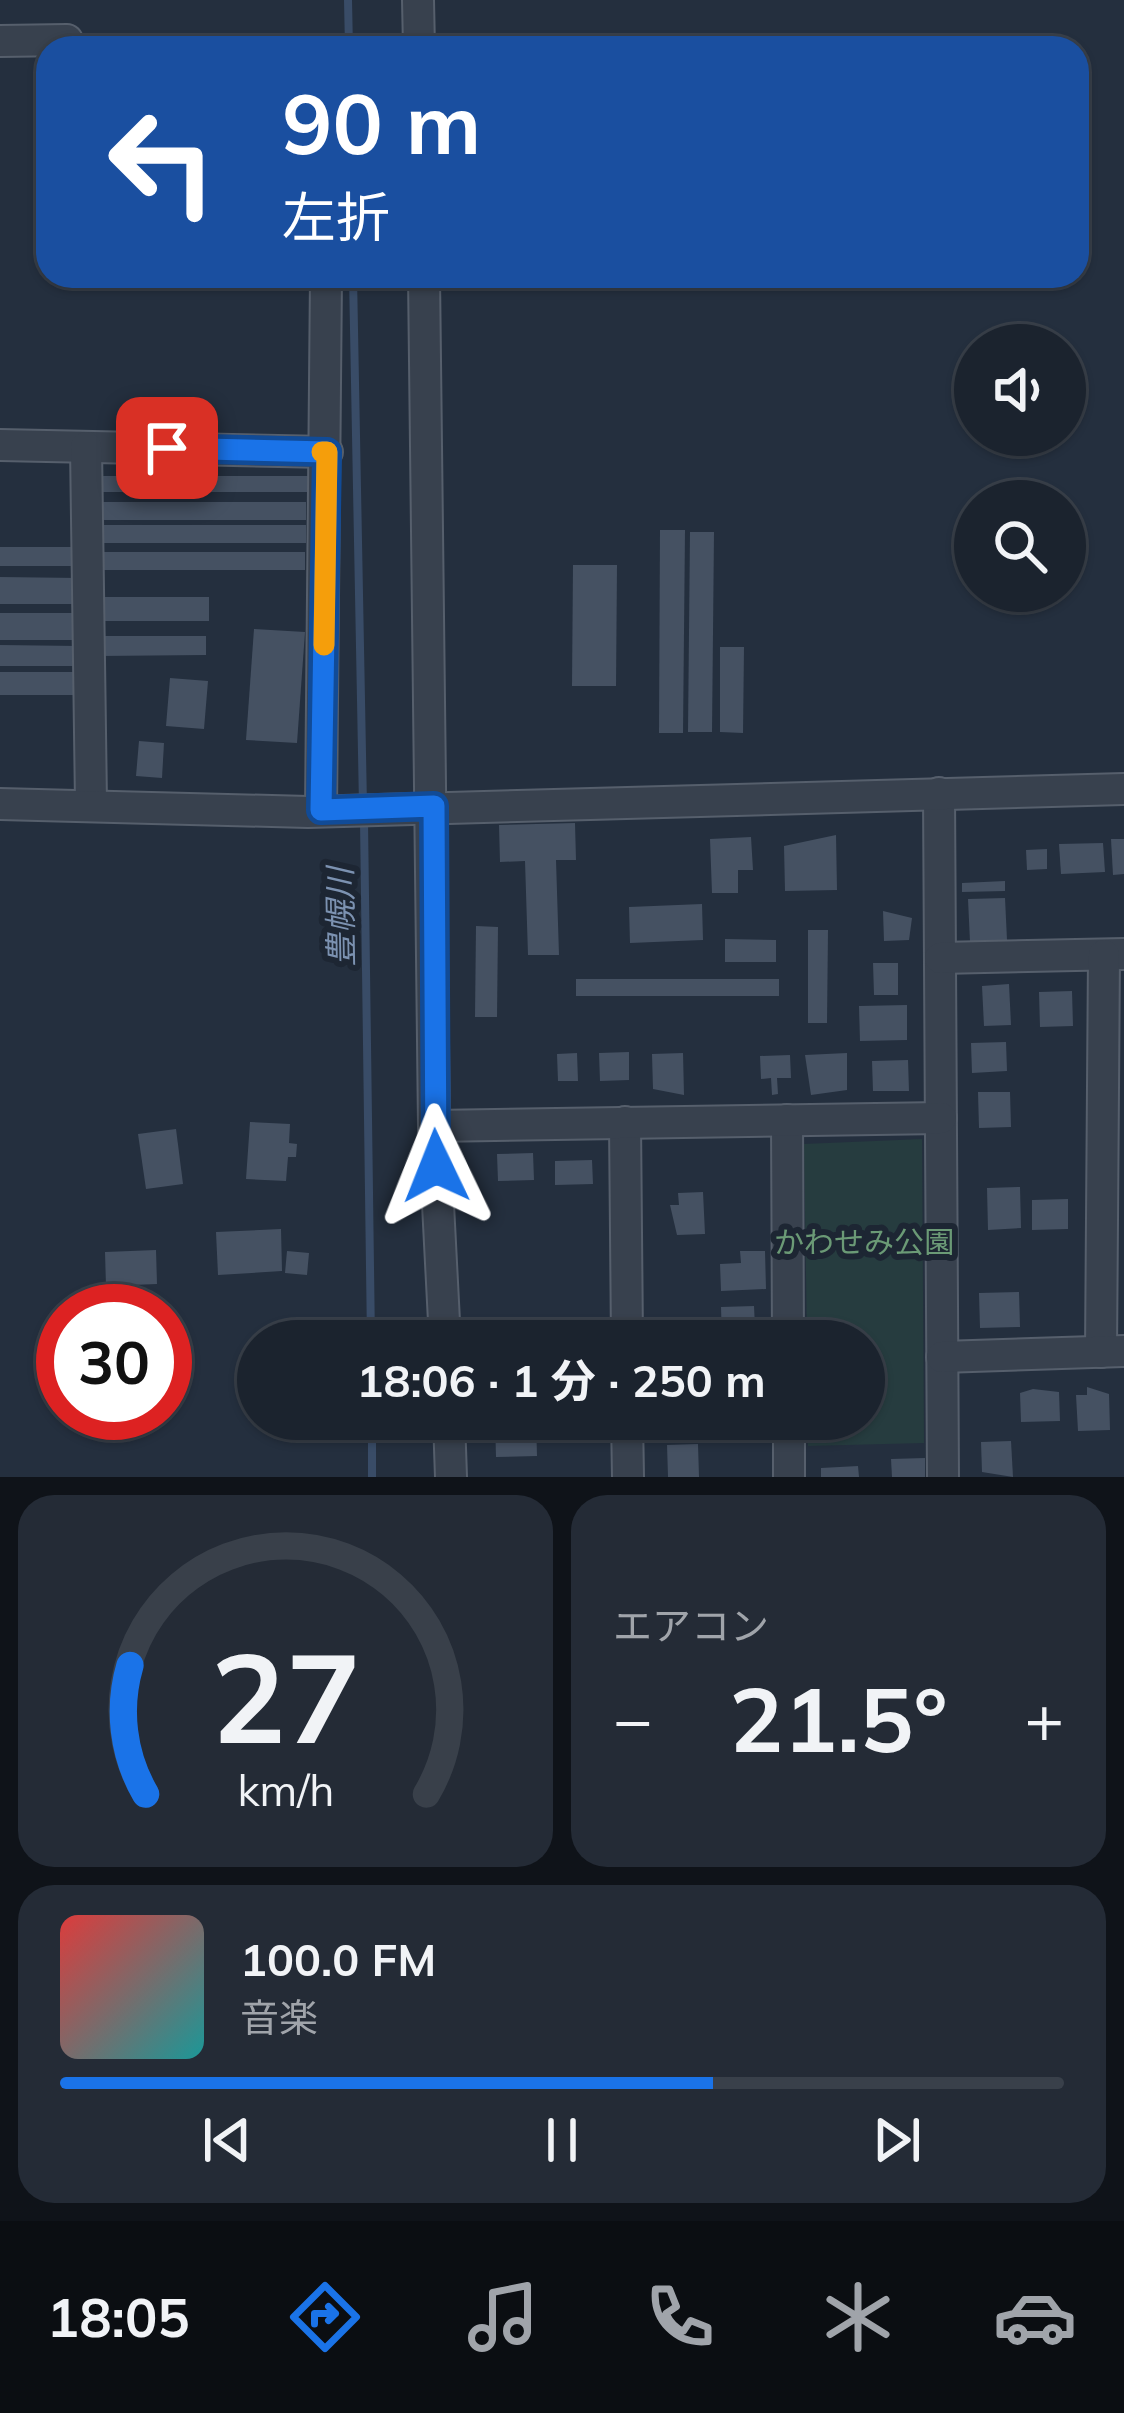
<!DOCTYPE html>
<html lang="ja">
<meta charset="utf-8">
<style>
:root{--surface:#1b232e;--page:#242b36;--text:#f1f3f6;--muted:#a0a4aa;--line:#39404a;--accent:#1a73e8}
body{margin:0;font-family:Mulish,"Noto Sans JP",sans-serif;background:var(--page);color:var(--text);height:100vh;display:flex;flex-direction:column;font-size:45px;white-space:nowrap}
*{box-sizing:border-box;margin:0}
p{font-size:39px;color:var(--muted)}
.icon{flex:none;width:66px;height:66px;fill:none;stroke:currentColor;stroke-width:2;stroke-linecap:round;stroke-linejoin:round}
.map{position:relative;height:1477px;overflow:hidden}
.side{display:flex;flex-direction:column;gap:18px;padding:18px;background:#0f1319;flex:1}
.side>*{flex:none}
.guide{position:absolute;left:36px;top:36px;width:1053px;height:252px;border-radius:36px;box-shadow:0 3px 9px #0004,0 0 0 3px var(--line);background:#1a4fa0;color:#fff;overflow:hidden}
.tools{position:absolute;left:954px;top:324px;display:grid;gap:24px}
.tools a{display:grid;place-items:center;width:132px;height:132px;border-radius:50%;background:var(--surface);box-shadow:0 3px 9px #0004,0 0 0 3px var(--line);font-size:60px}
.speed{position:absolute;left:36px;top:1284px;display:flex;gap:24px;font-size:60px;font-weight:700;text-align:center}
.speed>*{display:grid;place-content:center;width:156px;height:156px;border-radius:50%;background:var(--surface);box-shadow:0 3px 9px #0004,0 0 0 3px var(--line);line-height:1}
.speed .limit{border:18px solid #d22;background:#fff;color:#111}
.pin{position:absolute;display:grid;place-items:center;width:102px;height:102px;color:#fff;margin:-51px;border-radius:24px;box-shadow:0 6px 18px #0006}
.me{position:absolute;width:132px;margin:-66px;rotate:358deg;stroke-linejoin:round;filter:drop-shadow(0 0 9px #0008)}
.turn{display:flex;align-items:center;gap:42px;height:252px;padding:0 48px;font-size:54px}
.turn .icon{width:156px;height:156px;stroke-width:2.5}
.turn b{display:block;font-size:84px;line-height:102px}
.big{font-size:90px;font-weight:700;line-height:1.1}
.side .widget{flex:1;display:flex;flex-direction:column;justify-content:center;gap:18px;min-width:0;padding:0 42px;border-radius:36px;background:var(--page)}
.side .dial{align-items:center;gap:0}
.dial svg{height:312px;overflow:visible;fill:none;stroke:var(--line);stroke-width:7;stroke-linecap:round;text-anchor:middle}
.dial text{fill:var(--text);stroke:none}
.song{display:flex;align-items:center;gap:36px}
.cover{width:144px;height:144px;border-radius:18px;background:linear-gradient(135deg,hsl(0 70% 55%),hsl(180 70% 35%))}
.played{height:12px;border-radius:6px;background:linear-gradient(90deg,var(--accent) 65%,var(--line) 65%)}
.keys{display:flex;justify-content:space-around;direction:ltr}
.heat{display:flex;justify-content:space-between;align-items:center;font-size:66px;direction:ltr}
.side .tiles{flex:1;display:grid;gap:18px;grid-template-columns:1fr 1fr}
.widget:last-child{grid-column:span 2}
.trip{position:absolute;left:237px;top:1320px;width:648px;height:120px;border-radius:60px;background:var(--surface);box-shadow:0 3px 9px #0004,0 0 0 3px var(--line);font-weight:700;line-height:120px;text-align:center}
.tabs{display:flex;height:192px;justify-content:space-around;align-items:center;background:#0b0e12;color:var(--muted)}
.tabs .icon{width:84px;height:84px}
.tabs .current{color:var(--accent)}
.tabs b{font-size:54px;color:var(--text)}
.map>svg:first-child{display:block}
</style>
<div class="map">
<svg width="1124" height="1477" viewBox="0 0 1124 1477">
<rect width="100%" height="100%" fill="#242f3e"/>
<path fill="#263c3f" d="M922 1139 924 1443 808 1446V1419H864V1341H807L804 1144Z"/>
<g fill="none" stroke-linecap="round" stroke-linejoin="round">
<g stroke="#394c67" stroke-width="8">
<path d="M348 0 349 48"/>
<path d="M353 276 363 806"/>
<path d="M364 821 371 1341"/>
<path d="M372 1419V1477"/>
</g>
</g>
<g fill="#455162">
<path d="M99 476H308L309 492H99Z"/>
<rect x="99" y="502" width="207" height="18"/>
<rect x="100" y="525" width="206" height="18"/>
<path d="M660 530H685L683 733H659Z"/>
<path d="M690 532H714L712 732H688Z"/>
<rect x="0" y="547" width="77" height="19"/>
<rect x="99" y="552" width="206" height="18"/>
<path d="M573 565H617L616 686H572Z"/>
<path d="M0 577 79 578 78 604H0Z"/>
<rect x="99" y="597" width="110" height="24"/>
<path d="M0 613H75L74 640H0Z"/>
<path d="M254 629 305 632 297 743 246 740Z"/>
<path d="M99 636H206V655L99 656Z"/>
<path d="M0 645 79 646V666H0Z"/>
<path d="M720 647H744L743 733 720 732Z"/>
<path d="M0 672H78L77 695H0Z"/>
<path d="M170 678 208 681 204 729 166 726Z"/>
<path d="M139 741 164 743 162 778 136 776Z"/>
<path d="M575 823 576 860H556L559 955H528L525 861 500 862 499 825Z"/>
<path d="M836 835 837 890 785 891 784 846Z"/>
<path d="M751 837 753 870H738V893H712L710 839Z"/>
<path d="M1111 839H1124V874L1113 875Z"/>
<path d="M1103 843 1105 872 1061 874 1059 844Z"/>
<path d="M1047 849V869L1027 870 1026 850Z"/>
<path d="M1005 881V891L962 892V883Z"/>
<path d="M1005 898 1007 940 970 942 968 899Z"/>
<path d="M702 904 703 940 630 943 629 907Z"/>
<path d="M883 911 912 918 909 940 884 941Z"/>
<path d="M476 926 498 927 497 1017H475Z"/>
<path d="M808 930H828L827 1023H808Z"/>
<path d="M725 939 776 940V962H725Z"/>
<path d="M873 963H898V995H874Z"/>
<rect x="576" y="979" width="203" height="17"/>
<path d="M1009 984 1011 1025 984 1026 982 986Z"/>
<path d="M1072 991 1073 1026 1040 1027 1039 992Z"/>
<path d="M907 1005V1040L860 1041 859 1006Z"/>
<path d="M1006 1042 1007 1071 972 1073 971 1043Z"/>
<path d="M629 1052V1080L600 1081 599 1053Z"/>
<path d="M577 1053 578 1081H558L557 1054Z"/>
<path d="M683 1053 684 1095 653 1089 652 1054Z"/>
<path d="M847 1053V1090L811 1095 805 1055Z"/>
<path d="M790 1055 791 1078H777L778 1094 772 1095 771 1078 761 1079 760 1056Z"/>
<path d="M908 1060 909 1091H873L872 1061Z"/>
<path d="M978 1092H1010L1011 1127 979 1128Z"/>
<path d="M250 1122 290 1124 289 1143 297 1144 296 1157H288L286 1181 246 1179Z"/>
<path d="M176 1129 183 1184 146 1189 138 1134Z"/>
<path d="M533 1153 534 1180 498 1181 497 1154Z"/>
<path d="M592 1160 593 1184 555 1185V1161Z"/>
<path d="M1020 1187 1021 1228 988 1230 987 1188Z"/>
<path d="M703 1192 705 1234 677 1235 670 1205H679L678 1193Z"/>
<path d="M1068 1199V1229L1032 1230V1200Z"/>
<path d="M281 1229 282 1271 218 1275 216 1232Z"/>
<path d="M156 1250 157 1284 106 1286 105 1252Z"/>
<path d="M287 1251 309 1253 307 1275 285 1273Z"/>
<path d="M740 1251H765L766 1289 721 1291 720 1264 741 1263Z"/>
<path d="M1019 1292 1020 1327 980 1328 979 1293Z"/>
<path d="M754 1306 755 1327 736 1328 737 1341H722L721 1307Z"/>
<path d="M1087 1387 1109 1394 1110 1430 1078 1431 1076 1395H1087Z"/>
<path d="M1033 1389 1059 1392 1060 1421 1021 1422 1020 1393Z"/>
<path d="M536 1419 537 1456 496 1457 495 1421Z"/>
<path d="M674 1419H700L701 1438 674 1439Z"/>
<path d="M1011 1441 1013 1477 982 1472 981 1442Z"/>
<path d="M698 1444 699 1477H668L667 1445Z"/>
<path d="M925 1458V1477H892L891 1459Z"/>
<path d="M858 1466 859 1477H821V1468Z"/>
</g>
<g fill="none" stroke-linecap="round" stroke-linejoin="round">
<defs>
<g id="street">
<path d="M418 0 419 48"/>
<path d="M0 41 67 40"/>
<path d="M424 276 434 1126 445 1341"/>
<path d="M0 445 327 452"/>
<path d="M86 447 91 803"/>
<path d="M939 793 943 1477"/>
<path d="M0 804 308 812 1124 789"/>
<path d="M321 810 326 276"/>
<path d="M940 958 1124 954"/>
<path d="M787 1120 788 1341"/>
<path d="M625 1122 627 1341"/>
<path d="M434 1126 941 1118"/>
<path d="M1101 1352 1104 955"/>
<path d="M942 1357 1124 1351"/>
<path d="M449 1419 451 1477"/>
<path d="M627 1419 628 1477"/>
<path d="M789 1419V1477"/>
</g>
</defs>
<use href="#street" stroke="#565f6c" stroke-width="34"/>
<use href="#street" stroke="#38414e" stroke-width="30"/>
</g>
<g fill="none" stroke-linecap="round" stroke-linejoin="round">
<defs>
<path id="route" d="M167 448 327 452 321 810 434 806 436 1166"/>
</defs>
<use href="#route" stroke="#114b97" stroke-width="30"/>
<use href="#route" stroke="#1a73e8" stroke-width="21"/>
<path stroke="#f59e0b" stroke-width="21" d="M322 452H327L324 645"/>
</g>
<g text-anchor="middle" dominant-baseline="central" stroke-width="12" stroke-linejoin="round" paint-order="stroke">
<g font-size="30" fill="#6b9a76" stroke="#1d2633">
<text x="864" y="1242">かわせみ公園</text>
</g>
<g font-size="33" font-style="italic" fill="#7c92b1" stroke="#1d2633">
<text transform="translate(340 917) rotate(-91)">豊幌川</text>
</g>
</g>
</svg>
<div class="tools">
<a><svg class="icon" aria-label="sound" viewBox="0 0 24 24"><path d="M4 9h4l5-4v14l-5-4H4zM17 9q2 3 0 6"/></svg></a>
<a><svg class="icon" aria-label="search" viewBox="0 0 24 24"><circle cx="10" cy="10" r="6"/><path d="M15 15l6 6"/></svg></a>
</div>
<div class="speed"><div class="limit">30</div></div>
<div class="pin" style="left:167px;top:448px;background:#d93025"><svg class="icon" aria-label="arrive" viewBox="0 0 24 24"><path d="M6 21V4h12l-3 4 3 4H6"/></svg></div>
<svg class="me" style="left:436px;top:1166px" viewBox="-20 -20 40 40"><path d="M0-17L14 15 0 8-14 15z" fill="#1a73e8" stroke="#fff" stroke-width="4"/></svg>
<div class="trip">18:06 · 1 分 · 250 m</div>
<div class="guide">
<div class="turn"><svg class="icon" aria-label="left" viewBox="0 0 24 24"><path d="M17 20v-9H6M10 6l-5 5 5 5"/></svg><div><b>90 m</b>左折</div></div>
</div>
</div>
<section class="side">
<div class="tiles">
<div class="widget dial"><svg viewBox="0 0 100 80">
<path d="M14 69A42 42 0 1 1 86 69"/>
<path d="M14 69A42 42 0 0 1 10 36" stroke="#1a73e8"/>
<text x="50" y="56" font-size="32" font-weight="700">27</text>
<text x="50" y="72" font-size="11">km/h</text>
</svg></div>
<div class="widget"><p>エアコン</p>
<div class="heat"><a>−</a><b class="big">21.5°</b><a>+</a></div>
</div>
<div class="widget">
<div class="song"><i class="cover"></i><div><b>100.0 FM</b><p>音楽</p></div></div>
<div class="played"></div>
<div class="keys"><svg class="icon" aria-label="previous" viewBox="0 0 24 24"><path d="M18 5L8 12l10 7zM5 5v14"/></svg><svg class="icon" aria-label="pause" viewBox="0 0 24 24"><path d="M8 5v14M16 5v14"/></svg><svg class="icon" aria-label="next" viewBox="0 0 24 24"><path d="M6 5l10 7-10 7zM19 5v14"/></svg></div>
</div>
</div>
</section>
<nav class="tabs">
<b>18:05</b>
<svg class="icon current" aria-label="directions" viewBox="0 0 24 24"><path d="M12 3l9 9-9 9-9-9zM9 14v-3h6M13 9l2 2-2 2"/></svg>
<svg class="icon" aria-label="music" viewBox="0 0 24 24"><path d="M9 18V5l10-2v13"/><circle cx="6" cy="18" r="3"/><circle cx="16" cy="16" r="3"/></svg>
<svg class="icon" aria-label="phone" viewBox="0 0 24 24"><path d="M5 4h4l2 5-3 2q2 4 5 5l2-3 5 2v4C11 20 4 13 5 4z"/></svg>
<svg class="icon" aria-label="climate" viewBox="0 0 24 24"><path d="M12 3v18M4 7l16 10M4 17L20 7"/></svg>
<svg class="icon" aria-label="car" viewBox="0 0 24 24"><path d="M5 17H2v-5l4-1 3-4h7l3 4 3 1v5h-3M9 17h6M6 11h13"/><circle cx="7" cy="17" r="2"/><circle cx="17" cy="17" r="2"/></svg>
</nav>
